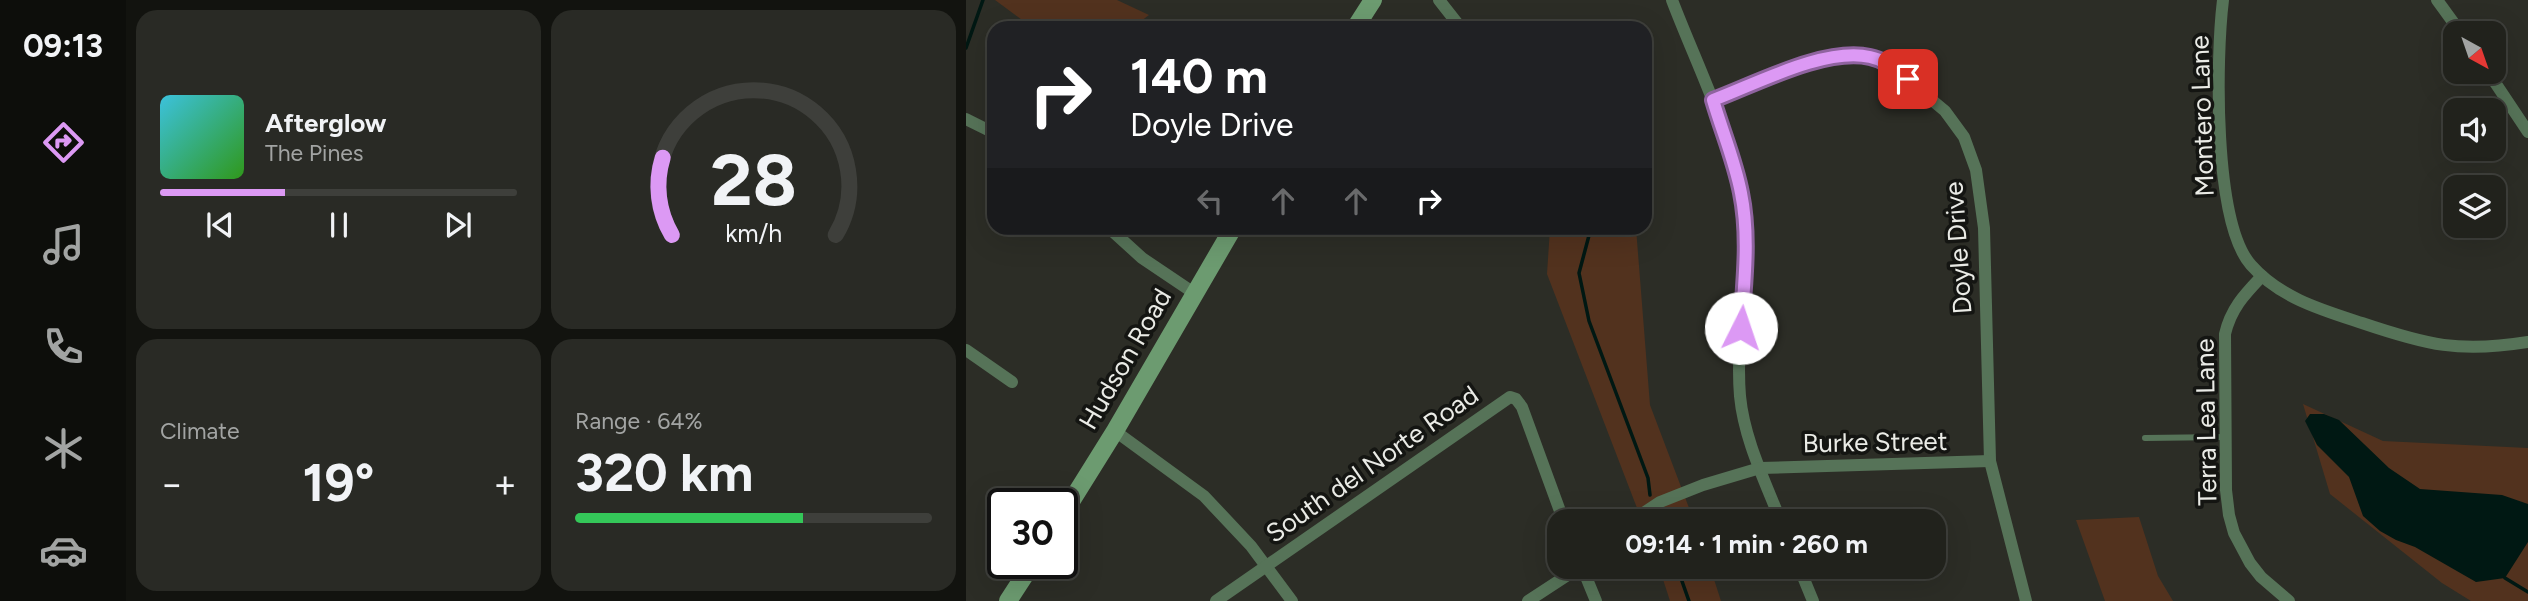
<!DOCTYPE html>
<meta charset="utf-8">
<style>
:root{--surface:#21221c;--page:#292a25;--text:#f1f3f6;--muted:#a2a4a3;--line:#3e3f3b;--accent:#dc99f4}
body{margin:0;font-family:Figtree,sans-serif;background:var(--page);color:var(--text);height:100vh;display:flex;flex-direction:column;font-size:26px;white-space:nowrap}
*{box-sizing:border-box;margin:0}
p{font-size:23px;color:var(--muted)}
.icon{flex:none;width:38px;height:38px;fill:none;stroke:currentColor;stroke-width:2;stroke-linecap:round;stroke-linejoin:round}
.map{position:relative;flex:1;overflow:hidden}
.side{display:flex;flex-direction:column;gap:10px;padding:10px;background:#12130f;width:840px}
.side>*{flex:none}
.banner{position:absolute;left:21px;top:21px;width:665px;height:214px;border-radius:21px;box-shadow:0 7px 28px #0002,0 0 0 2px var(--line);background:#202124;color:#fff;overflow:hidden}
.needle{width:46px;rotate:140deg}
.fabs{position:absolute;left:1477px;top:21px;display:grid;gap:14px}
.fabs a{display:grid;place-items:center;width:63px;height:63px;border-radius:14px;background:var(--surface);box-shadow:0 7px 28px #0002,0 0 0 2px var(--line);font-size:35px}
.speed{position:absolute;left:21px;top:488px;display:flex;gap:14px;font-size:35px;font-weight:700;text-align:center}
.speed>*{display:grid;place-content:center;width:91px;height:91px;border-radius:50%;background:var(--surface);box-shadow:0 7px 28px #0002,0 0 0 2px var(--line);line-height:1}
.speed .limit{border:4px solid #111;border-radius:10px;background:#fff;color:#111}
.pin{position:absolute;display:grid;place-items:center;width:60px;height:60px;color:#fff;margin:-30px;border-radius:14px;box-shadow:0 4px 10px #0006}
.me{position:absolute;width:77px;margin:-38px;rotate:4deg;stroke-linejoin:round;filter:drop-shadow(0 0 5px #0008)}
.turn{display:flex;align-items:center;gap:24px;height:147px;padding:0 28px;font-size:32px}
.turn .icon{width:91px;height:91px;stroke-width:2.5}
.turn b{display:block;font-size:49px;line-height:60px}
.lanes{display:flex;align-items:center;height:66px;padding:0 28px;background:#0003;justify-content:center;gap:35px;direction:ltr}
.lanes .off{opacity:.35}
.big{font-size:52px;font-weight:700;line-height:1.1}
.side .tile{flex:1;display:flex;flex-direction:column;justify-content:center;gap:10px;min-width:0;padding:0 24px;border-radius:21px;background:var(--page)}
.side .dial{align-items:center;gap:0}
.dial svg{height:182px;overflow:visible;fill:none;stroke:var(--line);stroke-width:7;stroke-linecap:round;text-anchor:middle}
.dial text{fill:var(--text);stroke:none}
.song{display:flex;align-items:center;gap:21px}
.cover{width:84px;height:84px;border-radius:10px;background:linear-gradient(135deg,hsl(190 70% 55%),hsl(110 70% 35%))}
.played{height:7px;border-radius:4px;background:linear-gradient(90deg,var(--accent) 35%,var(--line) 35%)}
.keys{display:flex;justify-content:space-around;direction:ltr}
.heat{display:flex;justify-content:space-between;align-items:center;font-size:38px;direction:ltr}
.charge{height:10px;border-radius:5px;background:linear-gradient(90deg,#34c759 64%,var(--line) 0)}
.side .tiles{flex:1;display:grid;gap:10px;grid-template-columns:repeat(2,1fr)}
.trip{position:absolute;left:581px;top:509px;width:399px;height:70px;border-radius:21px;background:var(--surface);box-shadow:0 7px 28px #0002,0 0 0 2px var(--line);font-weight:700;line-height:70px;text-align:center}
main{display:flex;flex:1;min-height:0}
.dock{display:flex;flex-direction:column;width:126px;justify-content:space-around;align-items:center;background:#0d0e0b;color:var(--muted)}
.dock .icon{width:49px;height:49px}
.dock .current{color:var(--accent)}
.dock b{font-size:32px;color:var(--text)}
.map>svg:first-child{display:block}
</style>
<main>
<nav class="dock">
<b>09:13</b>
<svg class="icon current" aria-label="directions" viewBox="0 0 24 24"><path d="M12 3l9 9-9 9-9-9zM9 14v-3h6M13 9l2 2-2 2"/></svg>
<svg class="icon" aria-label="music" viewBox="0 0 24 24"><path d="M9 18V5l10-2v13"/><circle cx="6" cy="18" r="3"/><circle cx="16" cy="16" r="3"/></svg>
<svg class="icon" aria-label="phone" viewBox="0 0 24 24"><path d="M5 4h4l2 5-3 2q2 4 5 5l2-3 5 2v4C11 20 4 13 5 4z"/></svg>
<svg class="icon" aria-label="climate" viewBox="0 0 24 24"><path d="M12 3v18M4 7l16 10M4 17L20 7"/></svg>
<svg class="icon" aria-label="car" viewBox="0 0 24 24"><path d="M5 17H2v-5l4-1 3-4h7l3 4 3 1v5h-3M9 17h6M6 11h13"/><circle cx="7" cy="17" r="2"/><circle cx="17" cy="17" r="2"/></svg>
</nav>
<section class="side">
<div class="tiles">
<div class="tile">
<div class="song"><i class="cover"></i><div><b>Afterglow</b><p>The Pines</p></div></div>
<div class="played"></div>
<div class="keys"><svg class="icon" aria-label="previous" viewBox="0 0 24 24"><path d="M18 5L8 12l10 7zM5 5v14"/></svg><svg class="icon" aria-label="pause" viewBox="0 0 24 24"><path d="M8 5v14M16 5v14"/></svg><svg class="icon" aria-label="next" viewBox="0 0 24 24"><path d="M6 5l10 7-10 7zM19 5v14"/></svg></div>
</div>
<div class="tile dial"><svg viewBox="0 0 100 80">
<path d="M14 69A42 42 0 1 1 86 69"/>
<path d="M14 69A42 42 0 0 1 10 35" stroke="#dc99f4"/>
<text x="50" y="56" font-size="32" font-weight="700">28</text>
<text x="50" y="72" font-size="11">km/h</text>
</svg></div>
<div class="tile"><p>Climate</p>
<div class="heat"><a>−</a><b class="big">19°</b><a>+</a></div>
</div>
<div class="tile"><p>Range · 64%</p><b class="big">320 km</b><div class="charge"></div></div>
</div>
</section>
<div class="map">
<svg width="1562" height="601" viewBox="0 0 1562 601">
<rect width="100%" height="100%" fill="#2c2d26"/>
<g fill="#52321e">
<path d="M29 0H151L183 15 166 28H67Z"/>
<path d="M584 228H670L684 405 728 521H676L581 274Z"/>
<path d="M1337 404 1417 441 1562 448V601H1505L1476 583 1364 494Z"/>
<path d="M1173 517 1192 576 1207 601H1139L1110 520Z"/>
<path d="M693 567H744L755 601H704Z"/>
</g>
<path fill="#001813" d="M1344 414H1358L1373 420 1423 468 1454 489 1536 495 1562 504V542L1539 578 1510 582 1449 547 1430 540 1414 531 1397 516 1383 477 1351 445 1339 421Z"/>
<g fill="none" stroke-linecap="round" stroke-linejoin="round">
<g stroke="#001813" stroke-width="3.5">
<path d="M0 48 17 0"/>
<path d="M625 228 613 273 623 321 682 478 684 495"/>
<path d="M693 520 694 522"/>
<path d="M711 567 723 601"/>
<path d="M1539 578 1562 592"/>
</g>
<path stroke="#567358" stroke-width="6" d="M1179 438 1259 437"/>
<g stroke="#567358" stroke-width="12">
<path d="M473 0 495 28"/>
<path d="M706 0C731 66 772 146 779 216 785 275 769 336 774 396 778 439 799 481 815 522"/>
<path d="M1257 0C1250 57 1247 222 1285 265 1314 298 1356 310 1396 323 1461 345 1493 353 1562 342"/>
<path d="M1471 0 1495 33"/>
<path d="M1522 72 1562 132"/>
<path d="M747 100 852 60 879 55H893L911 59 925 66 979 111 998 137 1010 170 1018 228 1024 461 1060 601"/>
<path d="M0 119 28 133"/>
<path d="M143 228 176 258 228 293"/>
<path d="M1296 276C1279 294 1265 308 1259 334L1260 490 1263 515 1268 533 1284 563 1295 577 1323 601"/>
<path d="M0 350 46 382"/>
<path d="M149 431 238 496 285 546 326 601"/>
<path d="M664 522 694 502 737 485 794 468 1024 461"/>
<path d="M616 567 630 601"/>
<path d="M833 567 847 601"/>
<path d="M250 601 544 397 550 399 556 407 598 522"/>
<path d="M562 601 614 567"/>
</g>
<g stroke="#6c9b70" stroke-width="18">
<path d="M389 28 407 0"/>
<path d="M96 516 149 431 267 228"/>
<path d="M42 601 66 564"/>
</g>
</g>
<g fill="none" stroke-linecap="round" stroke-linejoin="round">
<defs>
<path id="route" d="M775 328C778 284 784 237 775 193 769 161 756 131 747 100 790 84 859 47 904 57 919 60 930 70 942 79"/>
</defs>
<use href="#route" stroke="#8f639f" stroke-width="18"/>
<use href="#route" stroke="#dc99f4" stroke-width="12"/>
</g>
<g text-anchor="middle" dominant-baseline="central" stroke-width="7" stroke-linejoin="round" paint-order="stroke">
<g font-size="26" fill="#eaebe6" stroke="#141512">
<text transform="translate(1236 116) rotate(-92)">Montero Lane</text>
<text transform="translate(992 248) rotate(-94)">Doyle Drive</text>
<text transform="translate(159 359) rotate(-60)">Hudson Road</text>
<text transform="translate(1240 422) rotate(-91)">Terra Lea Lane</text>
<text transform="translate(909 442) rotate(-1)">Burke Street</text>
<text transform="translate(406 464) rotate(-35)">South del Norte Road</text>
</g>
</g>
</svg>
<div class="fabs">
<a><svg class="needle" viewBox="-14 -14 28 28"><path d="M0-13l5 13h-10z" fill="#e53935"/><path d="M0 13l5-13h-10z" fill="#a2a4a3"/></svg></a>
<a><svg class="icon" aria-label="sound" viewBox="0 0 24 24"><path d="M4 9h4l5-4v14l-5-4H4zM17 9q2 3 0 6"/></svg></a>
<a><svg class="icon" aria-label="layers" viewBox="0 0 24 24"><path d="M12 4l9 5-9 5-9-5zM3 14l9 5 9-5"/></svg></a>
</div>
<div class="speed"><div class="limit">30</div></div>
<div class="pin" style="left:942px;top:79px;background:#d93025"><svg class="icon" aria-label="arrive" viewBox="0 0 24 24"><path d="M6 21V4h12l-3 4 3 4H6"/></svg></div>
<svg class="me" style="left:775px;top:328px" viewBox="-20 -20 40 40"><circle r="19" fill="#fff"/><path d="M0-13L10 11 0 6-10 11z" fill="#dc99f4"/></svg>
<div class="trip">09:14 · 1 min · 260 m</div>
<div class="banner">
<div class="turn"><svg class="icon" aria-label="right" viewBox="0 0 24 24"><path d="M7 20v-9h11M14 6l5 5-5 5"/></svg><div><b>140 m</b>Doyle Drive</div></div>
<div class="lanes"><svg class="icon off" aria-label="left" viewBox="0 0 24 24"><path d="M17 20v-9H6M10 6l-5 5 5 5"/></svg><svg class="icon off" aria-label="ahead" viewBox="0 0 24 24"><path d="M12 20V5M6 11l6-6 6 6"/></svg><svg class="icon off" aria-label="ahead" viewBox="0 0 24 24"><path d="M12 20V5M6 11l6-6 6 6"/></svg><svg class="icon" aria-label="right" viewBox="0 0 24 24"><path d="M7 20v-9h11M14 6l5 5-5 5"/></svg></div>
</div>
</div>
</main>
